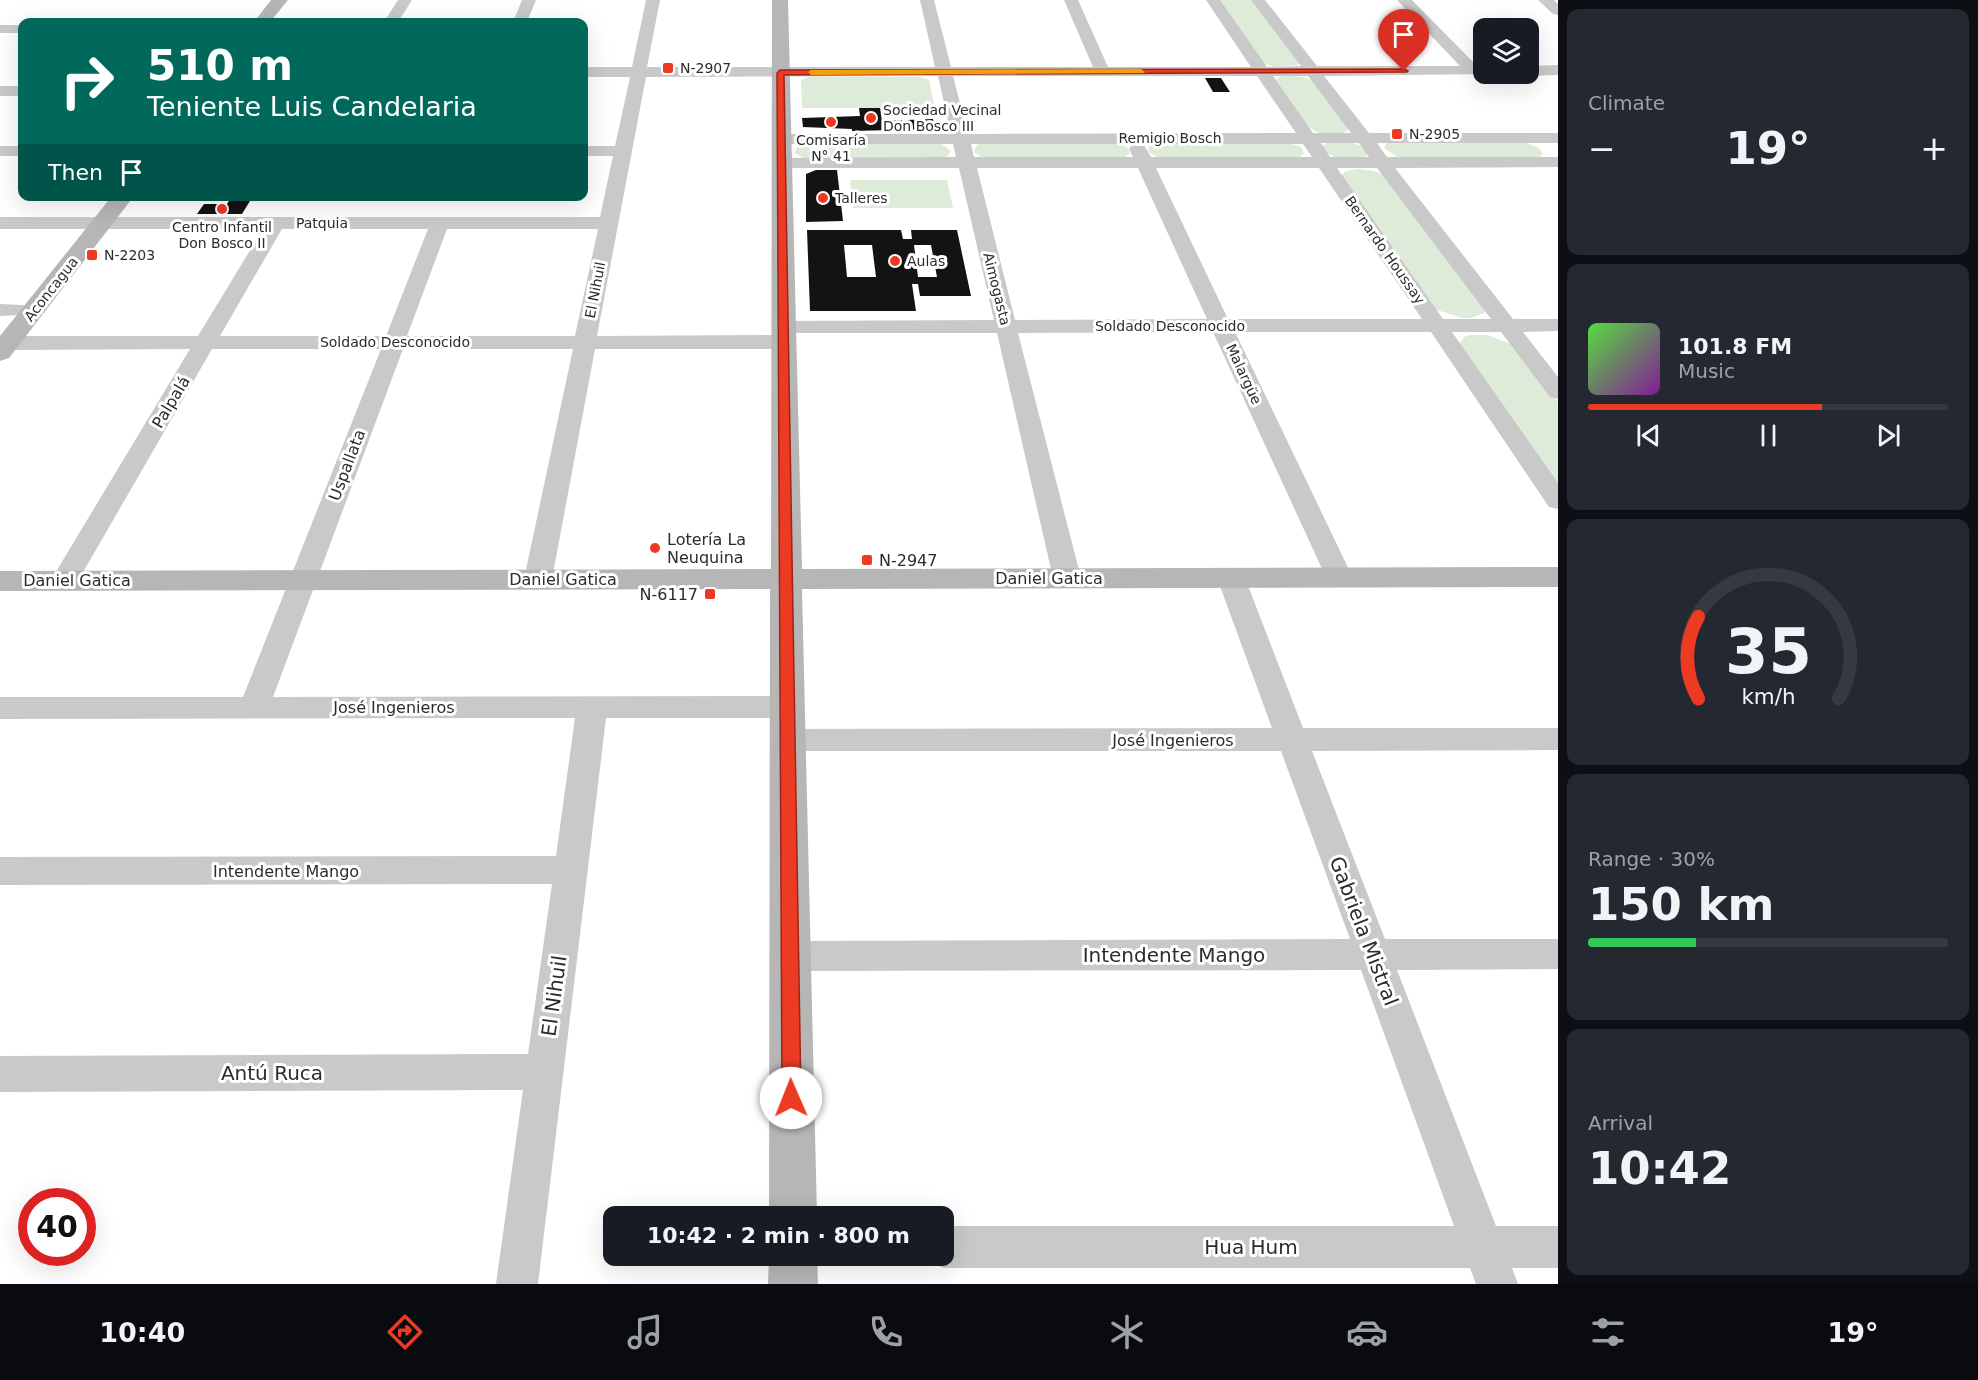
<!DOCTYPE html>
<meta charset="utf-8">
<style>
:root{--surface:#171b24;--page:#242831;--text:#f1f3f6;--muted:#9ea1a6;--line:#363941;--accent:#ed3a23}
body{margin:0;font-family:"DejaVu Sans",sans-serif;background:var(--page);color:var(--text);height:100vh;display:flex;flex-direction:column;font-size:22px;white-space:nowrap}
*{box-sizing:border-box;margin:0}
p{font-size:20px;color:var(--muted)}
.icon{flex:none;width:33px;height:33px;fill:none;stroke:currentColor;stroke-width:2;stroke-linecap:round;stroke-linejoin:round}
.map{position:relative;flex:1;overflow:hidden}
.side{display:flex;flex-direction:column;gap:9px;padding:9px;background:#0d0f14;width:420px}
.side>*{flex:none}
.banner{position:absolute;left:18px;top:18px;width:570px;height:183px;border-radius:12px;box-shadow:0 6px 24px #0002;background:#00695c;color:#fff;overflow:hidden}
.fabs{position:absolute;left:1473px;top:18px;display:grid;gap:12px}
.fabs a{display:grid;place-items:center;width:66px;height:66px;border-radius:12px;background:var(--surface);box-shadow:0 6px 24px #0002;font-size:30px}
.speed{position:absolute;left:18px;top:1188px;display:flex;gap:12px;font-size:30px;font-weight:700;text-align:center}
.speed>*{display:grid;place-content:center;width:78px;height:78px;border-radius:50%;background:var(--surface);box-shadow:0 6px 24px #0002;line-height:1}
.speed .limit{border:9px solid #d22;background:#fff;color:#111}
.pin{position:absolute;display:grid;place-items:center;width:51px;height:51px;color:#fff;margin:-62px -26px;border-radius:50% 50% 50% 0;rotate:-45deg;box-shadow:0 0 6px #0007}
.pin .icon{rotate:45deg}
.me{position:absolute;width:66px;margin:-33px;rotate:359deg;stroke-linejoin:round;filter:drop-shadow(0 0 4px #0008)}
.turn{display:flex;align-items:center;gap:21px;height:126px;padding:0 30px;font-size:27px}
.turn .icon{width:78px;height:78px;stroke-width:2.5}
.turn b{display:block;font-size:42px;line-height:51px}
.then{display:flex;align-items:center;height:57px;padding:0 30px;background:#0003;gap:12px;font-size:22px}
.big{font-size:45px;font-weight:600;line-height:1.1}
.side .tile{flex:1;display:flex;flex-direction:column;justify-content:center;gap:9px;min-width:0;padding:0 21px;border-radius:12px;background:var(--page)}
.side .dial{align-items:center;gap:0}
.dial svg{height:156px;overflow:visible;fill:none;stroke:var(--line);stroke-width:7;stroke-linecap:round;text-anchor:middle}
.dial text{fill:var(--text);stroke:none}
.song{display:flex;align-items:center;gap:18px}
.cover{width:72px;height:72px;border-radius:9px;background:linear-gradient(135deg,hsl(110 70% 55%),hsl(290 70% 35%))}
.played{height:6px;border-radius:3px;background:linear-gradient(90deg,var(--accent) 65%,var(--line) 65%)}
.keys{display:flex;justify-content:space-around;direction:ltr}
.heat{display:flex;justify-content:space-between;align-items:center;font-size:33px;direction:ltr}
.charge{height:9px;border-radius:4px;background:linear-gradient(90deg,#34c759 30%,var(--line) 0)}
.trip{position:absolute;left:603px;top:1206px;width:351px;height:60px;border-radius:12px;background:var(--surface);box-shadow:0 6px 24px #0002;font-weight:600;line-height:60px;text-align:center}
.tab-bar{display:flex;height:96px;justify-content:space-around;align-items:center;background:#090b0e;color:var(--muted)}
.tab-bar .icon{width:42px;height:42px}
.tab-bar .selected{color:var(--accent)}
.tab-bar b{font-size:27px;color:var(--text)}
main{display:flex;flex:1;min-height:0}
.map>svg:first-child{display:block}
</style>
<main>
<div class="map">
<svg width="1558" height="1284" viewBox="0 0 1558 1284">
<rect width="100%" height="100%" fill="#fff"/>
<g fill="#deebd8">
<path d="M1217 0H1253L1300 63 1298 65 1274 67 1262 63Z"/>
<path d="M1283 75 1303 77 1313 81 1349 128 1347 131C1310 148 1291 105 1274 81Z"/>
<path d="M809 77H920L929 80 936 115H881L880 108H802L801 80Z"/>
<path d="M1524 142 1537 147 1543 153 1539 158H1399L1384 148 1387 143Z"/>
<path d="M940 143 951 151 947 157 943 159 803 158 795 153 797 146 802 144Z"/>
<path d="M980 143H1117L1127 147 1130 153 1124 158H983L974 152 976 146Z"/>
<path d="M1152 143H1289L1301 147 1304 153 1299 158H1159L1149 152 1148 146Z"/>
<path d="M1326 143C1342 143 1359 139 1369 154 1358 165 1330 160 1321 147Z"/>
<path d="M1358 169 1374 171 1386 176 1485 309 1484 313 1471 318H1462L1434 309 1341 176 1346 171Z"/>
<path d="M850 180H947L953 208H853Z"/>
<path d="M1470 335H1488L1513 345 1558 402V488L1459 345 1464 337Z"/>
</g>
<g fill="#131313" fill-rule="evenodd">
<path d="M1205 78H1221L1230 92H1213Z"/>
<path d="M859 108H880L882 121 933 119 935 129 852 131V129L803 127 802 118 860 116Z"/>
<path d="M816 170H837L843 221 806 222V174Z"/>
<path d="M232 196H253L242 214H197L204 204H227Z"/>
<path d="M807 230H901L903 239H912L911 230H957L971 296H920L918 284H912L916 311H810ZM844 245H872L876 277H847ZM914 245H931L937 277H918Z"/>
</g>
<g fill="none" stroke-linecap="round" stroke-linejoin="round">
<g fill="#c9c9c9" fill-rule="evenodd">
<path d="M398 0H412L398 22H384Z"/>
<path d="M522 0H536L527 22H513Z"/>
<path d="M646 0H660L647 67H935L920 0H934L951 67H1093L1064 0H1078L1108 67H1251L1206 0H1220L1267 67 1301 66 1251 0H1265L1317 66H1460L1397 0H1412L1477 66H1484V74H1490L1324 76 1369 133H1558V143H1377L1387 157H1558V167L1395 168 1513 319H1558V331L1523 332 1558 377V399L1550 397 1501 332H1452L1558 483V509L1549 507 1431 332H1235L1353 578 1349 584 1339 587 1329 584 1213 332 1018 333 1081 578 1077 584 1067 587 1057 584 1053 578 997 333H783L775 332 772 327 775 322 783 321 994 320 959 168H781L775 167 772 163 775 159 781 158 956 157 953 144H781L775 143 772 139 775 135 781 134H951L938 76 646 77 597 336 783 335 791 337 794 342 791 347 783 349H595L552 579 548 585 538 588 528 585 524 579 573 349H403L273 697 787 696 798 699 802 707 798 715 787 718H606L538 1284H496L523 1090 0 1092V1056L528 1054 552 884 0 885V857L556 856 575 718 0 719V697H243L381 349H212L75 586 65 589 55 586 51 580 190 349 8 350 0 348V339L8 336H198L263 229H0V217H600L613 156H584V146H615L630 77H584V67H632ZM953 76H1257L1296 133 968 134ZM1273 76H1308L1351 133H1313ZM1321 143H1359L1369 157H1330ZM971 144H1303L1312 157H1151L1144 145H1132L1129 149 1133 157H974ZM977 168H1138L1207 319 1015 320ZM1156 168H1319L1422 319H1228ZM1337 168H1377L1491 319H1443ZM282 229H428L386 336H220ZM447 229H598L575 336H407Z"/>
<path d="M1538 0H1554L1558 4V15L1553 14Z"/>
<rect x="0" y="25" width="22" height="8"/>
<path d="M1558 65V75L1528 76 1522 74H1528V66Z"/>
<rect x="0" y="86" width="22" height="10"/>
<rect x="0" y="146" width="22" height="10"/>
<path d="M0 304 41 306 45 310 41 314 0 316Z"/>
<path d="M1231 569 1241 572 1245 578 1303 728H1558V750L1312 751 1385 939H1558V969L1397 970 1496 1226H1558V1268H1512L1518 1284H1476L1470 1268H944L929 1262 927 1256H944V1226H1454L1361 970 790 971 777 967 772 956 777 945 790 941 1350 939 1281 751H787L776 748 772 740 776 732 787 729 1272 728 1217 578 1221 572Z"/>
</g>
<g fill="#b6b6b6" fill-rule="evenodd">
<path d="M271 0H288L270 22H254Z"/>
<path d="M772 0H788L802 569 1558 567V587L802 589 817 1216H769L770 589 0 591V571L771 569Z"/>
<path d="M112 196H134L9 358 0 361V336Z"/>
<path d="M769 1256H817L818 1284H768Z"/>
</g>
</g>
<path fill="#ed3a23" stroke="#9a2617" stroke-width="1.5" d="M1404 69 1408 71 1407 72 784 75 801 1098 798 1104 791 1107 785 1104 782 1098 777 73 780 70Z"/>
<path fill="#f59e0b" d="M1141 69 1145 72 1144 73 811 75 808 72 811 70Z"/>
<g fill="#ed3a23" stroke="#fff" stroke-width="2">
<rect x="662" y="62" width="12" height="12" rx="3"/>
<circle cx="871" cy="118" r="6"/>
<circle cx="831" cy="122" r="6"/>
<rect x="1391" y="128" width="12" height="12" rx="3"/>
<circle cx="823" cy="198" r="6"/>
<circle cx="222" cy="209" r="6"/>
<rect x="86" y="249" width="12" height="12" rx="3"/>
<circle cx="895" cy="261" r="6"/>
<circle cx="655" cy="548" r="6"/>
<rect x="861" y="554" width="12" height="12" rx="3"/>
<rect x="704" y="588" width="12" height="12" rx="3"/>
</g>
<g text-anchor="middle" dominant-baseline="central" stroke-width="6" stroke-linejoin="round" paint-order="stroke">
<g font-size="14" fill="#2c2c2c" stroke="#fff" text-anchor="start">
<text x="680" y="68">N-2907</text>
<text x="883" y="110">Sociedad Vecinal<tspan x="883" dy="16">Don Bosco III</tspan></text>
<text x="1409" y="134">N-2905</text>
<text x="831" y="140" text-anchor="middle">Comisaría<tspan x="831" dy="16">N° 41</tspan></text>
<text x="835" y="198">Talleres</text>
<text x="222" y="227" text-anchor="middle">Centro Infantil<tspan x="222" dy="16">Don Bosco II</tspan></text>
<text x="104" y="255">N-2203</text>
<text x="907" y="261">Aulas</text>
</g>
<g font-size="14" fill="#2c2c2c" stroke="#fff">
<text x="1170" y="138">Remigio Bosch</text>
<text x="322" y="223">Patquia</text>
<text transform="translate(1385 250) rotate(55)">Bernardo Houssay</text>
<text transform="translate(51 289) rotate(-52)">Aconcagua</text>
<text transform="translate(997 289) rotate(76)">Aimogasta</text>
<text transform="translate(595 290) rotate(-79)">El Nihuil</text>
<text x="1170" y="326">Soldado Desconocido</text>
<text x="395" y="342">Soldado Desconocido</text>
<text transform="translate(1244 374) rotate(65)">Malargüe</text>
</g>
<g font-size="16" fill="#2c2c2c" stroke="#fff">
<text transform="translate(171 402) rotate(-59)">Palpalá</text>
<text transform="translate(347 465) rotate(-69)">Uspallata</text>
<text x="1049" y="578">Daniel Gatica</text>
<text x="563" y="579">Daniel Gatica</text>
<text x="77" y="580">Daniel Gatica</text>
<text x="394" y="707">José Ingenieros</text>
<text x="1173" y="740">José Ingenieros</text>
<text x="286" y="871">Intendente Mango</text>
</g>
<g font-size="16" fill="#2c2c2c" stroke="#fff" text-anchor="start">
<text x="667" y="539">Lotería La<tspan x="667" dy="18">Neuquina</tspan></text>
<text x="879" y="560">N-2947</text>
<text x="698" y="594" text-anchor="end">N-6117</text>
</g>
<g font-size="20" fill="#2c2c2c" stroke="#fff">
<text transform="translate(1364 931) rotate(69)">Gabriela Mistral</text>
<text x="1174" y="955">Intendente Mango</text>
<text transform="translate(554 996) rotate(-82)">El Nihuil</text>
<text x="272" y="1073">Antú Ruca</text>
<text x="1251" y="1247">Hua Hum</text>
</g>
</g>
</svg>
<div class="fabs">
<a><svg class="icon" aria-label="layers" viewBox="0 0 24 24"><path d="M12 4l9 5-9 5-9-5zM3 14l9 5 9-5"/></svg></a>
</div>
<div class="speed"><div class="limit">40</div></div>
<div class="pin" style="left:1404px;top:71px;background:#d93025"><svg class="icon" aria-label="arrive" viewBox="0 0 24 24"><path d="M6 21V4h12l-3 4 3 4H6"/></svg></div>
<svg class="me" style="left:791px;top:1098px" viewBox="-20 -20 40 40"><circle r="19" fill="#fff"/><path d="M0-13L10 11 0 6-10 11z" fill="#ed3a23"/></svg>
<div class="trip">10:42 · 2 min · 800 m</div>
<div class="banner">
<div class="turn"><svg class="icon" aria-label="right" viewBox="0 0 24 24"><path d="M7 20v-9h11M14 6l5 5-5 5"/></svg><div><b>510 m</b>Teniente Luis Candelaria</div></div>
<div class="then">Then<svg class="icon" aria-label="arrive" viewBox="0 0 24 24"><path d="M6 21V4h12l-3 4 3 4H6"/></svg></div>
</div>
</div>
<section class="side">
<div class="tile"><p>Climate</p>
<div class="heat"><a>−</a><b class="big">19°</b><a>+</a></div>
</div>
<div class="tile">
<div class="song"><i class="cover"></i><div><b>101.8 FM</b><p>Music</p></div></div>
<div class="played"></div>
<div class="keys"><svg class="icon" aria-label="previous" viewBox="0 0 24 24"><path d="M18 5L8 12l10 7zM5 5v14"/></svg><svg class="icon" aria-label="pause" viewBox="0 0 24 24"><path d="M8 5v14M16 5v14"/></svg><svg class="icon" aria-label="next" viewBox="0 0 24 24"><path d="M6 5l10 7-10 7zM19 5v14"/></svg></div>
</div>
<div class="tile dial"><svg viewBox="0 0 100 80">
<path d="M14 69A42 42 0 1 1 86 69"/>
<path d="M14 69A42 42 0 0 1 14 27" stroke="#ed3a23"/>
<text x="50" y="56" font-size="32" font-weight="700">35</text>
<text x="50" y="72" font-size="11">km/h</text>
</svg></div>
<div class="tile"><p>Range · 30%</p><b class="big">150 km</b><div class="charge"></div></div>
<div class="tile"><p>Arrival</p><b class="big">10:42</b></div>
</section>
</main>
<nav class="tab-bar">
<b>10:40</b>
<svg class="icon selected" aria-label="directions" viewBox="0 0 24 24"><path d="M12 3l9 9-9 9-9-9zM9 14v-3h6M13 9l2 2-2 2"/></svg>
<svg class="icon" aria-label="music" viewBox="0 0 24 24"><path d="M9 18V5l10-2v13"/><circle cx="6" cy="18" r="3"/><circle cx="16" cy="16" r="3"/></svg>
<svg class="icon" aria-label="phone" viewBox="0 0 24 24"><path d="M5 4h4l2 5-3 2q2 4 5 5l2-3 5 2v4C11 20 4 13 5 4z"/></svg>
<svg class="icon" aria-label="climate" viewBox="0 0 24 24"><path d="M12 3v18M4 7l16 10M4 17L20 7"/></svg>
<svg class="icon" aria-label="car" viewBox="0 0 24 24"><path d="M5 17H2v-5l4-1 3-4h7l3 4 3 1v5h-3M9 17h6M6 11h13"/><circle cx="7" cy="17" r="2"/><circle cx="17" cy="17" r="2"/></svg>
<svg class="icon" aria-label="filters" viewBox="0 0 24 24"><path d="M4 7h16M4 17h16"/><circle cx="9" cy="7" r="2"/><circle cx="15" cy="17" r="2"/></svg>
<b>19°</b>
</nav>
